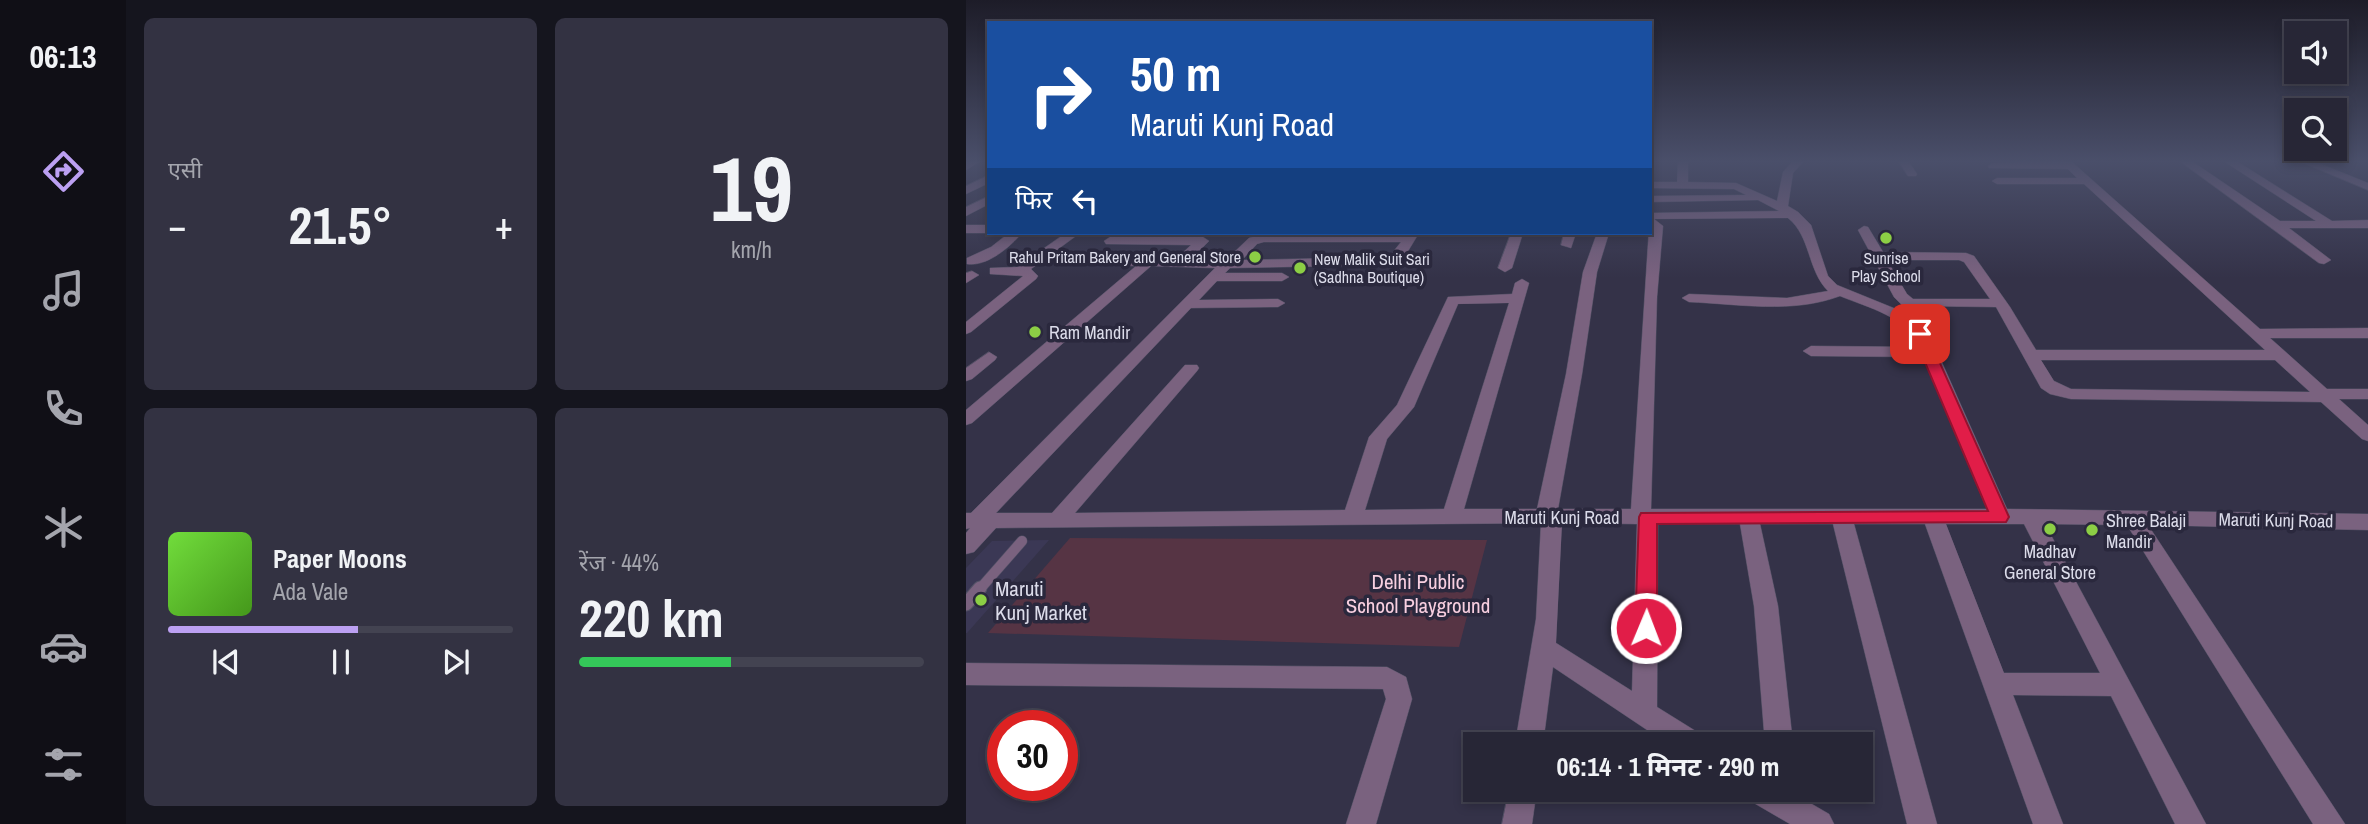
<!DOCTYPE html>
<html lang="hi">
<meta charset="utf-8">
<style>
:root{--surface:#272636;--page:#333242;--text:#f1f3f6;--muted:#a4a5ad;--line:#434351;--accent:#bca0f2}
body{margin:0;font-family:"Archivo Narrow","Noto Sans Devanagari",sans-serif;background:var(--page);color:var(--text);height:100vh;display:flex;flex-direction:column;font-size:26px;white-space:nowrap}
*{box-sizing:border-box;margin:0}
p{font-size:23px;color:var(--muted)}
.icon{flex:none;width:38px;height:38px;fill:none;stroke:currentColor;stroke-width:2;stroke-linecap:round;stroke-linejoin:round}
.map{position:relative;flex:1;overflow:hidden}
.drawer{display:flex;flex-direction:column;gap:18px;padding:18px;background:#15151e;width:840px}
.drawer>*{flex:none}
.banner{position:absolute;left:21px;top:21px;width:665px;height:214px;border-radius:0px;box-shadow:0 4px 10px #0003,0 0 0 2px var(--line);background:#1a4fa0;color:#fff;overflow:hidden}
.buttons{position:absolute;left:1318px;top:21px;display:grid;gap:14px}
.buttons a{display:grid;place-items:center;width:63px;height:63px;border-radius:0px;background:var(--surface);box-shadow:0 4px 10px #0003,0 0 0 2px var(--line);font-size:35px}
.speed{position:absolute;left:21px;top:710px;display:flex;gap:14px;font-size:35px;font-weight:700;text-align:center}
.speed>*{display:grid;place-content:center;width:91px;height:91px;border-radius:50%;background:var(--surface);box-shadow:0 4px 10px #0003,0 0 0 2px var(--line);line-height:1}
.speed .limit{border:10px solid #d22;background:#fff;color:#111}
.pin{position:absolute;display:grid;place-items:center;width:60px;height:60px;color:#fff;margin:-30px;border-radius:14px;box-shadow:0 4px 10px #0006}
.me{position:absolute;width:77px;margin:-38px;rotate:1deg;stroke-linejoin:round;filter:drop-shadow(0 0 5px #0008)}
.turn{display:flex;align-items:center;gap:24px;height:147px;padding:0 28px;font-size:32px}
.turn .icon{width:91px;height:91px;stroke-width:2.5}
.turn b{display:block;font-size:49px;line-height:60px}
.then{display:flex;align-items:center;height:66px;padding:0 28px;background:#0003;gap:14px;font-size:26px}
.big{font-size:52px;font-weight:700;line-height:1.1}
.drawer .card{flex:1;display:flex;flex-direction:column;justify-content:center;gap:10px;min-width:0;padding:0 24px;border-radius:10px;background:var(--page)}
.drawer .dial{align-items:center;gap:0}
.dial b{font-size:91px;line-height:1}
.song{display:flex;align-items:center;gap:21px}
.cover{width:84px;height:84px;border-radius:10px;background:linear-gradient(135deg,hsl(100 70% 55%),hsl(100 70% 35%))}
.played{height:7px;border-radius:4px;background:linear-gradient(90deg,var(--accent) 55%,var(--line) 55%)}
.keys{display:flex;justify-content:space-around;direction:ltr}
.heat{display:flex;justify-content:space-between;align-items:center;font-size:38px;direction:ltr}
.charge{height:10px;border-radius:5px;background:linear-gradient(90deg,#34c759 44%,var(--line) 0)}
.drawer .tiles{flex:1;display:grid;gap:18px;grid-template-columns:repeat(2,1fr)}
.trip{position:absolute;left:497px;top:732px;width:410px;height:70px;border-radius:0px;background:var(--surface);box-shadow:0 4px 10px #0003,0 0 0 2px var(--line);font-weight:700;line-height:70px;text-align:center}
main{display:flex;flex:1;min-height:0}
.dock{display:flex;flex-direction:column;width:126px;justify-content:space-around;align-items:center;background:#100f16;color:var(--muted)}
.dock .icon{width:49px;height:49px}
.dock .on{color:var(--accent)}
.dock b{font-size:32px;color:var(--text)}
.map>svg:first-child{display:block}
</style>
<main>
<nav class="dock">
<b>06:13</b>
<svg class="icon on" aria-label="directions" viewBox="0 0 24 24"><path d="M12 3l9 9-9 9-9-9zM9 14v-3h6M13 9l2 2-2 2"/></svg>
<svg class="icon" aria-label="music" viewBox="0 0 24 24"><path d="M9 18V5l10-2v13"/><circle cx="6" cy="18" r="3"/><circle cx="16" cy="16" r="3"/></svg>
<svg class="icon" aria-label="phone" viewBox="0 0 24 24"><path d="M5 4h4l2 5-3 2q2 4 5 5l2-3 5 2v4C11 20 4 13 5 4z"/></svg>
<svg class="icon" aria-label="climate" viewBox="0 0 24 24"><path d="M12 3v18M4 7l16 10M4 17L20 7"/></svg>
<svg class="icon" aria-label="car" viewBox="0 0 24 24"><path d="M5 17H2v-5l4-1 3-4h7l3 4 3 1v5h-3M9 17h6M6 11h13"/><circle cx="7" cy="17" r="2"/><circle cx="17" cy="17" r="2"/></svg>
<svg class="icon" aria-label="filters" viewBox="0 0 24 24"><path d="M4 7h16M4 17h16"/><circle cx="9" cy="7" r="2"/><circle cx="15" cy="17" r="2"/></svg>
</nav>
<section class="drawer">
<div class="tiles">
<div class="card"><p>एसी</p>
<div class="heat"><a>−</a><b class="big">21.5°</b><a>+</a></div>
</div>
<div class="card dial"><b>19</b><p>km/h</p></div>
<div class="card">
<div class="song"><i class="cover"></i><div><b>Paper Moons</b><p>Ada Vale</p></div></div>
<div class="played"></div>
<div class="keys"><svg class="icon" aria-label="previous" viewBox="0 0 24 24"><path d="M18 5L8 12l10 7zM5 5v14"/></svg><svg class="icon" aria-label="pause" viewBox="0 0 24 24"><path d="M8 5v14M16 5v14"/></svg><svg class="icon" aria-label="next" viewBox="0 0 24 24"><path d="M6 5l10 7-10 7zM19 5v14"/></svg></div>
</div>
<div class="card"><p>रेंज · 44%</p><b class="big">220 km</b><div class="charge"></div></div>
</div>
</section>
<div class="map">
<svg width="1402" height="824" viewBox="0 0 1402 824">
<rect width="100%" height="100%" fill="#343248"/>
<path fill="#3b3855" d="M83 540 1 633H0V568L26 541Z"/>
<path fill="#563444" d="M104 538 521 540 493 647 22 633Z"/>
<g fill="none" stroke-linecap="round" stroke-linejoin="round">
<defs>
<path id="service-far1" d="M13 590 56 541"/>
<path id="service" d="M0 604 14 588"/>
<g id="minor">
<path d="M13 162 0 170V162Z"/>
<path d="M712 162H722V182L770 183 811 201 817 172 826 162H837L827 173 822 206 832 212 845 225 862 276 871 285 930 309 936 305 928 297 892 230 898 226 902 227 917 252 1000 253 1008 256 1044 307 1070 350H1299L1118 184H1031L1026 181 1031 178H1111L1102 169 1023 168 1022 166 1027 163 1106 162 1294 329 1402 328V338H1304L1361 389H1402V399H1373L1402 425V441L1396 439 1355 402 1105 399 1084 394 1075 388 1030 307 956 306 941 315 954 324 966 340 1041 509 1402 514V530L1182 525 1379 824H1347L1161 525 1079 524 1240 824H1209L1145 696 1047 695 1097 824H1067L959 524H888L971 824H941L867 524H794L812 606 827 744H799L788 606 774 524H692L691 707 736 735 739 744H702L587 667 577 744H549L570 619 575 523 30 528 8 552 0 554V533L4 528 0 529V513H5L249 268 185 266 6 423 0 425V410L170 266 110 264 103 260 105 257 184 256 210 259 225 245 140 244 138 241 144 237H237L243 241 225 259 260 260 283 238 297 234 453 233 436 261 425 265 264 268 259 273H316L323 277 316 281H251L233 300 312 299 319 303 312 307 225 308 30 513H86L219 365H231L233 368 231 371 109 513 379 510 403 437 431 405 482 297 546 294 549 283 556 279 563 283 498 509H571L600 374 617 272 631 233H643L631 272 616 374 592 509H665L684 213 813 211 792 200 684 202 686 196 780 195 768 189 684 188V182H711ZM822 218C845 236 841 270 862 291L821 298 723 294 716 298 723 302C773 304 826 314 874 296 903 308 940 316 953 347L845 346 837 351 845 356 957 357 1021 509H685L691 297 697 226 688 219ZM298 242H435L423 257 276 260 291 244ZM921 260H993L998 262 1024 299H947L941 294ZM543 303 478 509 399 510 421 439 448 407 492 304ZM1075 360H1309L1344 392 1105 389 1088 381ZM596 523 671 524 666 691 590 643ZM980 524H1058L1134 673H1038Z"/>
<path d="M933 162H943L951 174 950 176H942Z"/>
<path d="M1215 162H1227L1314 221H1350L1259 162H1272L1366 221 1402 220V228H1323L1365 260 1358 264 1353 263Z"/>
<path d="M1335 162H1350L1402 183V190Z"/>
<path d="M23 175V183L0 194V186Z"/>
<path d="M23 196V204L0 216V207Z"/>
<rect x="0" y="225" width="23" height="8"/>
<path d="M43 233H56C44 247 21 267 1 264V258L25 247Z"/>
<path d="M100 233H114L65 269 72 276 70 279 5 332 0 334V322L57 276 24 274V268L51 267Z"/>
<path d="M545 233H557L546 268 539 272 532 268Z"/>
<path d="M598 233H610L605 248 595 245Z"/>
<path d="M6 271 13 275 0 283V273Z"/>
<path d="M23 352 31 357 29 360 6 379 0 381V368Z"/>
<path d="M0 663 421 667 440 677 446 699 410 824H380L420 699 417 689 0 685Z"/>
<path d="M543 789H571L566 824H536Z"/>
<path d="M777 789H820L863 814 868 824H824L781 799Z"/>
</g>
</defs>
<use href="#service-far1" stroke="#525165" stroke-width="11"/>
<use href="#service" stroke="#525165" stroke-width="15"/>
<use href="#minor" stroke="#525165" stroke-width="1"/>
<use href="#service-far1" stroke="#7a627f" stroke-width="10"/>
<use href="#service" stroke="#7a627f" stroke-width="13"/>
<use href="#minor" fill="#7a627f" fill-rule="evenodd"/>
</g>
<linearGradient id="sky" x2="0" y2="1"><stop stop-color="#1d1c28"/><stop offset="0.58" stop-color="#4a4f6a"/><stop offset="1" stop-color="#4a4f6a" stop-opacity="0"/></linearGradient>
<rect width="1402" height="278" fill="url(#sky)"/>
<path fill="#e11d48" stroke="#92132f" stroke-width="2" d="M949 331 961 334 1043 517 1040 522 691 524V628L687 634 680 637 672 634 669 628 673 517 675 513 1022 511 947 334Z"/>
<g fill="#8cce45" stroke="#2a283d" stroke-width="2.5">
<circle cx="920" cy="238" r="7"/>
<circle cx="289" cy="257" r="7"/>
<circle cx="334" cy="268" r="7"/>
<circle cx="69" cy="332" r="7"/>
<circle cx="1084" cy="529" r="7"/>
<circle cx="1126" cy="530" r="7"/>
<circle cx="15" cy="600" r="7"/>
</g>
<g text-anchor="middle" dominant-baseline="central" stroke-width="7" stroke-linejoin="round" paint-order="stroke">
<g font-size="16" fill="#dcdcea" stroke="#2a283d" text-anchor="end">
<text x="275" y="257">Rahul Pritam Bakery and General Store</text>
<text x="920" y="258" text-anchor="middle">Sunrise<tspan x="920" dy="18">Play School</tspan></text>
<text x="348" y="259" text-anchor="start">New Malik Suit Sari<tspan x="348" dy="18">(Sadhna Boutique)</tspan></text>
</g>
<g font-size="18" fill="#dcdcea" stroke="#2a283d" text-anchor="start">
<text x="83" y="332">Ram Mandir</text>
<text x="1140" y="520">Shree Balaji<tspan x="1140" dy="21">Mandir</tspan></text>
<text x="1084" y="551" text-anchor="middle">Madhav<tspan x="1084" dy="21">General Store</tspan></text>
</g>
<g font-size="18" fill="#dcdcea" stroke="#2a283d">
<text x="596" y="517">Maruti Kunj Road</text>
<text transform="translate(1310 520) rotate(1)">Maruti Kunj Road</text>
</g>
<g font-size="21" fill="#f8cfe0" stroke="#2a283d">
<text x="452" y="581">Delhi Public<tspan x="452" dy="24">School Playground</tspan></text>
</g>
<g font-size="21" fill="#dcdcea" stroke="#2a283d" text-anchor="start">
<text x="29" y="588">Maruti<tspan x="29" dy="24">Kunj Market</tspan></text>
</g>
</g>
</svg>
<div class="buttons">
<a><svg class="icon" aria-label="sound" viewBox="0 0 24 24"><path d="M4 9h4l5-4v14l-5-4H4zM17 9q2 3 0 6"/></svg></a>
<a><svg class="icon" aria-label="search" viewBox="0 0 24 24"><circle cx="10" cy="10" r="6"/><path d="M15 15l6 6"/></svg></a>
</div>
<div class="speed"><div class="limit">30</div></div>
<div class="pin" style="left:954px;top:334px;background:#d93025"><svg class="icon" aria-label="arrive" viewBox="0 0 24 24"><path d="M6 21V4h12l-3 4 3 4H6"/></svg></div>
<svg class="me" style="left:680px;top:628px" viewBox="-20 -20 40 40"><circle r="17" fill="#e11d48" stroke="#fff" stroke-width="3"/><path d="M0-11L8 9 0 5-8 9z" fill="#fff"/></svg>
<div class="trip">06:14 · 1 मिनट · 290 m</div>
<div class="banner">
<div class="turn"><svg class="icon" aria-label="right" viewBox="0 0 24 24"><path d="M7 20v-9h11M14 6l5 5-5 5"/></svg><div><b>50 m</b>Maruti Kunj Road</div></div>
<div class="then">फिर<svg class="icon" aria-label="left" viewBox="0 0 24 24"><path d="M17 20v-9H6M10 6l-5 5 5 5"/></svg></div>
</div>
</div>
</main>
